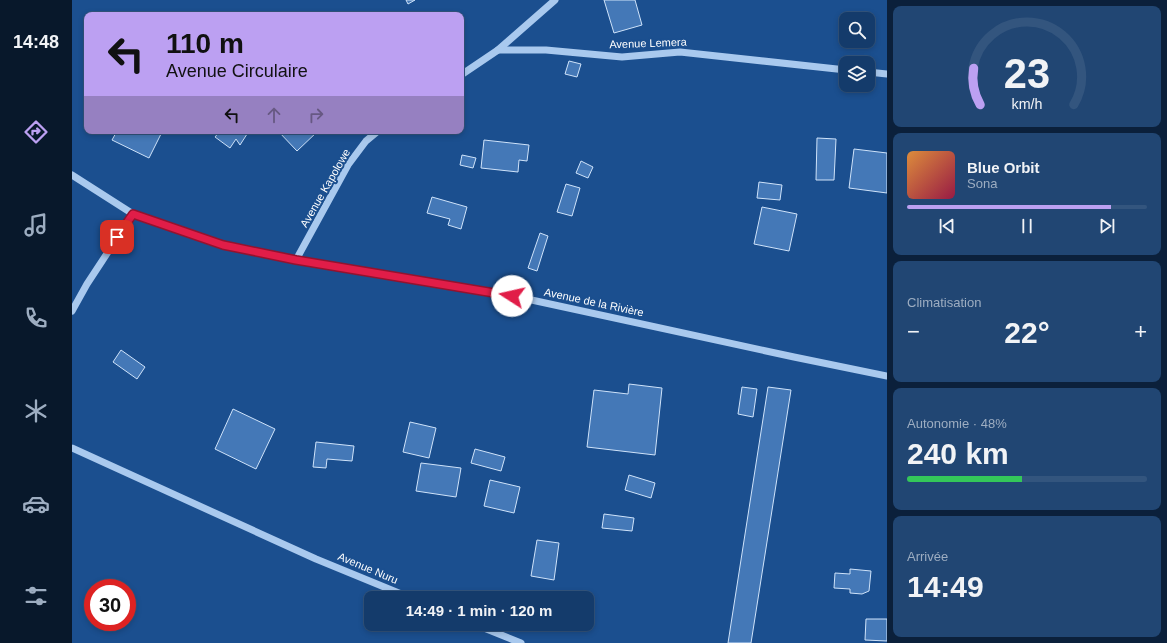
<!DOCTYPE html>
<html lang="fr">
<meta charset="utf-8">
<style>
:root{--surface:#143b6b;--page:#214673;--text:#f1f3f6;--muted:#9dadc1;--line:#33557e;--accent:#bca0f2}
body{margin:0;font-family:Helvetica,sans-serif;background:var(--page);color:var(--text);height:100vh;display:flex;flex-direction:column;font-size:15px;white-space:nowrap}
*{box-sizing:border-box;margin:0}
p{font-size:13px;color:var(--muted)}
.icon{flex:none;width:22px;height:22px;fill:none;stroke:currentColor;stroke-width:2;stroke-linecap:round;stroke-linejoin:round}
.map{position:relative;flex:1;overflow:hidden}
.panel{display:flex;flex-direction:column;gap:6px;padding:6px;background:#0b203b;width:280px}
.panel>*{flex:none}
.top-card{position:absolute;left:12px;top:12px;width:380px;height:122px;border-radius:8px;box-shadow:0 2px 6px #0003,0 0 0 1px var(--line);background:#bca0f2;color:#111;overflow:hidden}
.tools{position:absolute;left:767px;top:12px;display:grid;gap:8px}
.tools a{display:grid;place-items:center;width:36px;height:36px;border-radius:8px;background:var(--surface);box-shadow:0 2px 6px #0003,0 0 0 1px var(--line);font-size:20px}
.speed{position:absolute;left:12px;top:579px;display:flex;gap:8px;font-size:20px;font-weight:700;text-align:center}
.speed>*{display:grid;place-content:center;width:52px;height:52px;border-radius:50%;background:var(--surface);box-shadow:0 2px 6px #0003,0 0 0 1px var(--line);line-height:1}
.speed .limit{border:6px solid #d22;background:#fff;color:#111}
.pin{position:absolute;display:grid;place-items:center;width:34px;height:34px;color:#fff;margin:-17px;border-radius:8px;box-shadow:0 2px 6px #0006}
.me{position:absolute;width:44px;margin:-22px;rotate:280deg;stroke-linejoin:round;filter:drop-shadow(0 0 3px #0008)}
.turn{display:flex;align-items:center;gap:14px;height:84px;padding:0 16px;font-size:18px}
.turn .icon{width:52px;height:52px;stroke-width:2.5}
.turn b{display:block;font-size:28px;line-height:34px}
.lanes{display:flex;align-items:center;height:38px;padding:0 16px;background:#0003;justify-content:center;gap:20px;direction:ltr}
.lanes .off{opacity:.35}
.big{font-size:30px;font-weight:800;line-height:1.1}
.panel .tile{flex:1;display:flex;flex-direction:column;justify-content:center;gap:6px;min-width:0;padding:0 14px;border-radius:8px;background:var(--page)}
.panel .dial{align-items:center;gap:0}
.dial svg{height:104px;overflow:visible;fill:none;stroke:var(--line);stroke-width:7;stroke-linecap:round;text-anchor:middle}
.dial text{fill:var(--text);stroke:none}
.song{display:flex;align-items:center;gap:12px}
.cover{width:48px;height:48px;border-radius:6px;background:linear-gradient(135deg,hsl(30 70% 55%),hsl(340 70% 35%))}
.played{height:4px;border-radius:2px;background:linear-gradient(90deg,var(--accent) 85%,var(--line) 85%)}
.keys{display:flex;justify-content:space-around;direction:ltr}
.heat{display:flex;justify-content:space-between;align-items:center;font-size:22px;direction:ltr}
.charge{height:6px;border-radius:3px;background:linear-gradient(90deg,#34c759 48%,var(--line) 0)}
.trip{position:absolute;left:292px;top:591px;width:230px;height:40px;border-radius:8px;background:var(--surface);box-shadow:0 2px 6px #0003,0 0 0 1px var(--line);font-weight:800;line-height:40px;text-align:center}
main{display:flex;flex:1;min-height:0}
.tab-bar{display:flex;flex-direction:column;width:72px;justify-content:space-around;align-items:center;background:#08182b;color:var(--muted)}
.tab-bar .icon{width:28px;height:28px}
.tab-bar .on{color:var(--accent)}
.tab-bar b{font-size:18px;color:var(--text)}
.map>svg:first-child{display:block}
</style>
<main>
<nav class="tab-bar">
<b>14:48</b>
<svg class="icon on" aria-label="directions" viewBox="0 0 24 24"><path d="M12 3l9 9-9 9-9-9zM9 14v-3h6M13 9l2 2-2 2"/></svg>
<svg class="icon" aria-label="music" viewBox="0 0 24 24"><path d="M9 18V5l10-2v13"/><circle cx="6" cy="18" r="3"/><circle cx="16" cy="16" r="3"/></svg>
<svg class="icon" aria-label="phone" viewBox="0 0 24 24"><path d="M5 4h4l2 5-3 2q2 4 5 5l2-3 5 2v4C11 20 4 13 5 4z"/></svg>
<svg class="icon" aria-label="climate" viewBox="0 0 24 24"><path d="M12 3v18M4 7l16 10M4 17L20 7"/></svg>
<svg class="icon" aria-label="car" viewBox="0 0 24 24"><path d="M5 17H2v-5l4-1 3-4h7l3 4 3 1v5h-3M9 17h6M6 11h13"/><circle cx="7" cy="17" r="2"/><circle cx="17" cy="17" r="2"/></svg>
<svg class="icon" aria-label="filters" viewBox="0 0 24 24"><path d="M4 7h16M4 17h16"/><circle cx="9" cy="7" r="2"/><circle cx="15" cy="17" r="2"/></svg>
</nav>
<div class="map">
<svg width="815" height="643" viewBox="0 0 815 643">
<rect width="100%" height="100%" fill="#1b4f8f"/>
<g fill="#4478b7" stroke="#cfe3fa">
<path d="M334 0H343L336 4Z"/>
<path d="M532 0H563L570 25 542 33Z"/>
<path d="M497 61 509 64 505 77 493 74Z"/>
<path d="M45 131H84L89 134 77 158 40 140Z"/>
<path d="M148 131H177L168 145 164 139 158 148 143 137Z"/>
<path d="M206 131H246L225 151Z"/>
<path d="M745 138 764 139 762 180H744Z"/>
<path d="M412 140 457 145 455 161 447 160 446 172 409 168Z"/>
<path d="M782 149 815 153V193L777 188Z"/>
<path d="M390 155 404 158 401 168 388 165Z"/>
<path d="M509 161 521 167 516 178 504 173Z"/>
<path d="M687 182 710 185 708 200 685 198Z"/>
<path d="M494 184 508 188 500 216 485 212Z"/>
<path d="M360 197 395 207 389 229 376 225 378 219 355 213Z"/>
<path d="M690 207 725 214 717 251 682 244Z"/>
<path d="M468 233 476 236 465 271 456 268Z"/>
<path d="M49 350 73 367 65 379 41 362Z"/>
<path d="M557 384 590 388 583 455 515 447 522 390 556 394Z"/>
<path d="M670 387 685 389 681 417 666 414Z"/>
<path d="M696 387 719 390 679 643H656Z"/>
<path d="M161 409 203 429 184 469 143 449Z"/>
<path d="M338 422 364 428 357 458 331 452Z"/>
<path d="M244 442 282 446 280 461 255 459 254 468 241 467Z"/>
<path d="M403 449 433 457 429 471 399 463Z"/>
<path d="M349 463 389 468 384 497 344 491Z"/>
<path d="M557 475 583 483 579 498 553 490Z"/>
<path d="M418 480 448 487 442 513 412 506Z"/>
<path d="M532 514 562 518 560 531 530 528Z"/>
<path d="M465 540 487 543 482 580 459 576Z"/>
<path d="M778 569 799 571 797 591 790 594 778 593V589L762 588 763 573 778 574Z"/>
<path d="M794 619H815V641L793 640Z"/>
</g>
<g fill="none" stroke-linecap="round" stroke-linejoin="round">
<g stroke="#a9c9ee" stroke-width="7">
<path d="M426 50H474L550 57 608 52 774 70"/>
<path d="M796 72 815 74"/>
<path d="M389 75 426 50 483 0"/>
<path d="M0 175 61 214 151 245 224 260 455 299 722 357 815 376"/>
<path d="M224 260 276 165 294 141 306 131"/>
<path d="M0 311 15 284 61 214"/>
<path d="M0 448 244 559 339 598"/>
<path d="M402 624 449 643"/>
</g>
</g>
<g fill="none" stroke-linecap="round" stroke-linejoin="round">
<defs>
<path id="route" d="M45 237 61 214 151 245 224 260 440 296"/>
</defs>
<use href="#route" stroke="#92132f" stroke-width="10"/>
<use href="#route" stroke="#e11d48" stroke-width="7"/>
</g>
<g text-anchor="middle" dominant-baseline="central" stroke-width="4" stroke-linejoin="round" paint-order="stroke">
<g font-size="11" fill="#fff" stroke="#1b4f8f">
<text transform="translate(576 43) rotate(-2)">Avenue Lemera</text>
<text transform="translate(253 188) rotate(-60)">Avenue Kapolowe</text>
<text transform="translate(522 302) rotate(12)">Avenue de la Rivière</text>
<text transform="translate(296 568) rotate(23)">Avenue Nuru</text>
</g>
</g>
</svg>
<div class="tools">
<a><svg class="icon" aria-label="search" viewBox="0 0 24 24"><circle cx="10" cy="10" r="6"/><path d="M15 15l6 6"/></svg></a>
<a><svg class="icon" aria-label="layers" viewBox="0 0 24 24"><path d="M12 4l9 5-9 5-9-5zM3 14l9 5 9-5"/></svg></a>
</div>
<div class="speed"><div class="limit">30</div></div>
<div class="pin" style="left:45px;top:237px;background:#d93025"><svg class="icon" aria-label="arrive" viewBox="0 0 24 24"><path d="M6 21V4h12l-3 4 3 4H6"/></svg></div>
<svg class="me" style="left:440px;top:296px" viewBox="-20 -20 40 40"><circle r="19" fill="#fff"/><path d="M0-13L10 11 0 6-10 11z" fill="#e11d48"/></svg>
<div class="trip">14:49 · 1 min · 120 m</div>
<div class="top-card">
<div class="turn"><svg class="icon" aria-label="left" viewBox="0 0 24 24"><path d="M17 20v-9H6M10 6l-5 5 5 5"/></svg><div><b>110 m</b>Avenue Circulaire</div></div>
<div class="lanes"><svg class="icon" aria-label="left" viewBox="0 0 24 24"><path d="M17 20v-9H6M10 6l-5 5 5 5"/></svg><svg class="icon off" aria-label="ahead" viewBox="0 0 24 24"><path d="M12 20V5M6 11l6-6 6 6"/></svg><svg class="icon off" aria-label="right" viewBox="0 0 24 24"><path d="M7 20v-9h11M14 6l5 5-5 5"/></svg></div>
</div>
</div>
<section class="panel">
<div class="tile dial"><svg viewBox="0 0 100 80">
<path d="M14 69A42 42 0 1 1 86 69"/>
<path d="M14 69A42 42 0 0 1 9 41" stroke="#bca0f2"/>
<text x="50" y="56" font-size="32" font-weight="700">23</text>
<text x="50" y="72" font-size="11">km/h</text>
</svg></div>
<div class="tile">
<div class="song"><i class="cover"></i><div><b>Blue Orbit</b><p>Sona</p></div></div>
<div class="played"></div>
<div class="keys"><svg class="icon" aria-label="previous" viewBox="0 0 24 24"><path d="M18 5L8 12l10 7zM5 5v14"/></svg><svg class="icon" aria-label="pause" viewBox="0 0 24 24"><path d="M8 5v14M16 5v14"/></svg><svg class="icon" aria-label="next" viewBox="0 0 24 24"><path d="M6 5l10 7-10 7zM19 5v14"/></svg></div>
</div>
<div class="tile"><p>Climatisation</p>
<div class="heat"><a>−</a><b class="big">22°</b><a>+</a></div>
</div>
<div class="tile"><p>Autonomie · 48%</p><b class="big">240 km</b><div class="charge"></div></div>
<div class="tile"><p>Arrivée</p><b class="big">14:49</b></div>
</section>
</main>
